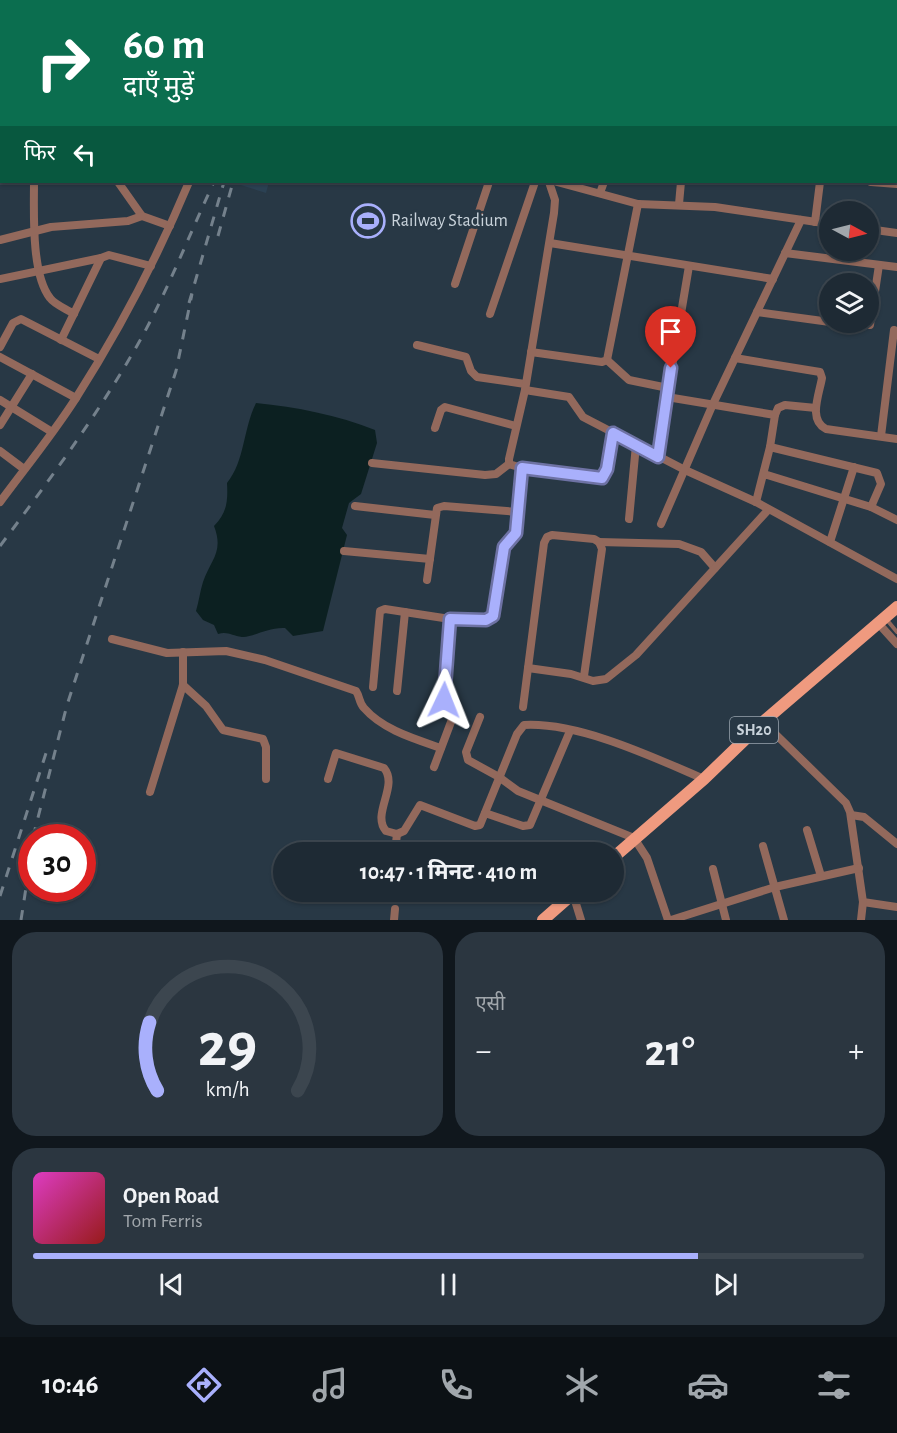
<!DOCTYPE html>
<html lang="hi">
<meta charset="utf-8">
<style>
:root{--surface:#1e2a34;--page:#2b3640;--text:#f1f3f6;--muted:#a1a7ac;--line:#3c464f;--accent:#a9b0fc}
body{margin:0;font-family:"Alegreya Sans","Noto Sans Devanagari",sans-serif;background:var(--page);color:var(--text);height:100vh;display:flex;flex-direction:column;font-size:22px;white-space:nowrap}
*{box-sizing:border-box;margin:0}
p{font-size:20px;color:var(--muted)}
.icon{flex:none;width:33px;height:33px;fill:none;stroke:currentColor;stroke-width:2;stroke-linecap:round;stroke-linejoin:round}
.map{position:relative;height:920px;overflow:hidden}
.details{display:flex;flex-direction:column;gap:12px;padding:12px;background:#10171d;flex:1}
.details>*{flex:none}
.top-card{position:absolute;left:0px;top:0px;width:897px;height:183px;box-shadow:0 2px 4px #0004,0 0 0 2px var(--line);background:#0b6e4f;color:#fff;overflow:hidden}
.needle{width:39px;rotate:97deg}
.controls{position:absolute;left:819px;top:201px;display:grid;gap:12px}
.controls a{display:grid;place-items:center;width:60px;height:60px;border-radius:50%;background:var(--surface);box-shadow:0 2px 4px #0004,0 0 0 2px var(--line);font-size:30px}
.speed{position:absolute;left:18px;top:824px;display:flex;gap:12px;font-size:30px;font-weight:700;text-align:center}
.speed>*{display:grid;place-content:center;width:78px;height:78px;border-radius:50%;background:var(--surface);box-shadow:0 2px 4px #0004,0 0 0 2px var(--line);line-height:1}
.speed .limit{border:9px solid #d22;background:#fff;color:#111}
.pin{position:absolute;display:grid;place-items:center;width:51px;height:51px;color:#fff;margin:-62px -26px;border-radius:50% 50% 50% 0;rotate:-45deg;box-shadow:0 0 6px #0007}
.pin .icon{rotate:45deg}
.me{position:absolute;width:66px;margin:-33px;rotate:2deg;stroke-linejoin:round;filter:drop-shadow(0 0 4px #0008)}
.turn{display:flex;align-items:center;gap:21px;height:126px;padding:0 24px;font-size:27px}
.turn .icon{width:78px;height:78px;stroke-width:2.5}
.turn b{display:block;font-size:42px;line-height:51px}
.then{display:flex;align-items:center;height:57px;padding:0 24px;background:#0003;gap:12px;font-size:22px}
.big{font-size:45px;font-weight:700;line-height:1.1}
.details .tile{flex:1;display:flex;flex-direction:column;justify-content:center;gap:9px;min-width:0;padding:0 21px;border-radius:24px;background:var(--page)}
.details .dial{align-items:center;gap:0}
.dial svg{height:156px;overflow:visible;fill:none;stroke:var(--line);stroke-width:7;stroke-linecap:round;text-anchor:middle}
.dial text{fill:var(--text);stroke:none}
.song{display:flex;align-items:center;gap:18px}
.cover{width:72px;height:72px;border-radius:9px;background:linear-gradient(135deg,hsl(310 70% 55%),hsl(0 70% 35%))}
.played{height:6px;border-radius:3px;background:linear-gradient(90deg,var(--accent) 80%,var(--line) 80%)}
.keys{display:flex;justify-content:space-around;direction:ltr}
.heat{display:flex;justify-content:space-between;align-items:center;font-size:33px;direction:ltr}
.details .tiles{flex:1;display:grid;gap:12px;grid-template-columns:1fr 1fr}
.tile:last-child{grid-column:span 2}
.trip{position:absolute;left:273px;top:842px;width:351px;height:60px;border-radius:30px;background:var(--surface);box-shadow:0 2px 4px #0004,0 0 0 2px var(--line);font-weight:700;line-height:60px;text-align:center}
.menu{display:flex;height:96px;justify-content:space-around;align-items:center;background:#0c1115;color:var(--muted)}
.menu .icon{width:42px;height:42px}
.menu .active{color:var(--accent)}
.menu b{font-size:27px;color:var(--text)}
.map>svg:first-child{display:block}
</style>
<div class="map">
<svg width="897" height="920" viewBox="0 0 897 920">
<rect width="100%" height="100%" fill="#283845"/>
<path fill="#2b4153" d="M231 182H269L266 193Z"/>
<path fill="#0c2021" d="M256 403C296 407 338 415 375 430L377 443 361 494 349 503 342 528 347 535 323 631 293 636 285 628C267 627 252 638 242 637 232 636 228 631 218 634L214 625 203 620 196 611C199 601 200 591 203 582 211 559 224 552 214 526 227 513 228 501 227 483 245 461 243 429 256 403Z"/>
<g fill="none" stroke-linecap="round" stroke-linejoin="round">
<g stroke="#93695c" stroke-width="4">
<path d="M370 0V2"/>
<path d="M887 620 897 632"/>
</g>
<g stroke="#93695c" stroke-width="8">
<path d="M32 2V0"/>
<path d="M90 2V0"/>
<path d="M440 2V0"/>
<path d="M599 2 600 0"/>
<path d="M663 2V0"/>
<path d="M894 2V0"/>
<path d="M896 101 897 102"/>
<path d="M0 138 2 139"/>
<path d="M0 176H2"/>
<path d="M34 182C34 211 31 274 50 298 55 305 67 309 74 314"/>
<path d="M118 182 142 216 170 226"/>
<path d="M557 182 638 204 715 207 830 224"/>
<path d="M871 182 897 184"/>
<path d="M600 193 604 182"/>
<path d="M679 204 681 182"/>
<path d="M815 222 820 182"/>
<path d="M868 229 897 233"/>
<path d="M0 240 51 227 128 221 142 216"/>
<path d="M550 243 773 279"/>
<path d="M785 253 897 267"/>
<path d="M689 266 667 397 775 415 770 447"/>
<path d="M0 279 101 258"/>
<path d="M455 284 489 182"/>
<path d="M757 312 830 322"/>
<path d="M490 314 535 182"/>
<path d="M837 322 870 325 879 265"/>
<path d="M61 340 101 258 109 255 151 266"/>
<path d="M417 345 466 357 471 371 477 377 525 384"/>
<path d="M0 347 13 323 21 319 99 359"/>
<path d="M531 352 602 362 607 360 638 204"/>
<path d="M0 357 76 398"/>
<path d="M735 358 820 372 822 378C819 395 808 420 826 429L897 439"/>
<path d="M607 360 629 380 668 388"/>
<path d="M525 390 569 397 583 417 685 470 756 502 897 579"/>
<path d="M0 400 52 432"/>
<path d="M775 415 778 408 785 405 816 408"/>
<path d="M0 425 32 374"/>
<path d="M435 428 441 410 445 407 516 426"/>
<path d="M881 436 894 330"/>
<path d="M0 451 24 469"/>
<path d="M658 457 667 397"/>
<path d="M372 463 485 475 496 474 509 464"/>
<path d="M522 468 601 478 607 469 613 433"/>
<path d="M0 502C26 467 53 434 76 398 120 329 158 256 189 182"/>
<path d="M756 502 770 447 877 473 881 484 871 507 764 474"/>
<path d="M355 506 435 515"/>
<path d="M871 507 897 520"/>
<path d="M629 519 636 445"/>
<path d="M661 524 713 404 801 220"/>
<path d="M599 542 679 544 701 552 715 568"/>
<path d="M830 542 854 467"/>
<path d="M344 551 430 559"/>
<path d="M427 580 437 508 444 506 518 512"/>
<path d="M878 623 897 644"/>
<path d="M112 639 167 653 226 651 265 660 356 691C360 697 359 703 364 708 383 730 415 739 441 748"/>
<path d="M528 668 571 674 593 681 606 679 636 655 768 510"/>
<path d="M183 685 206 706 223 730 263 739 266 747V779"/>
<path d="M373 687 380 611 385 609 450 619"/>
<path d="M397 691 405 612"/>
<path d="M523 707 544 543 547 537 552 535 594 539 599 542 602 549 584 676"/>
<path d="M480 717 466 752 468 760 499 777 518 791 634 838 647 858 668 920"/>
<path d="M763 722 846 803 850 812 863 902 897 907"/>
<path d="M434 767 454 714 444 700 443 692 450 619 492 618 504 547 516 533 522 468 509 464V459L525 390 554 213 555 200 549 182"/>
<path d="M328 779 336 753 384 768C399 786 371 814 386 831L397 834 404 831 420 805 475 826 480 825 517 734 524 725C579 722 653 757 704 779"/>
<path d="M150 792 183 685V652"/>
<path d="M485 813 523 826 530 825 570 731"/>
<path d="M851 815 864 817 897 844"/>
<path d="M807 830 821 876"/>
<path d="M763 846 784 920"/>
<path d="M395 852 397 834"/>
<path d="M713 869 726 920"/>
<path d="M573 894 581 920"/>
<path d="M394 920 395 909"/>
<path d="M671 920 775 887 859 868"/>
<path d="M861 920 863 902"/>
</g>
<g stroke="#c78570" stroke-width="10">
<path d="M52 0 56 2"/>
<path d="M516 2 517 0"/>
</g>
<g stroke="#ef9a7f" stroke-width="12">
<path d="M614 857 704 779 763 722 897 607"/>
<path d="M543 920 576 891"/>
</g>
<g stroke="#74818c" stroke-width="3" stroke-dasharray="10 10" stroke-linecap="butt">
<path d="M272 2 273 0"/>
<path d="M286 2 287 0"/>
<path d="M218 236 233 182"/>
<path d="M189 303 224 182"/>
<path d="M0 546C51 478 102 409 143 335 170 285 190 233 214 182"/>
<path d="M33 837 67 705 176 371 192 294"/>
<path d="M0 896 47 750"/>
<path d="M21 920 32 849"/>
</g>
</g>
<g fill="none" stroke-linecap="round" stroke-linejoin="round">
<defs>
<path id="route" d="M444 700 450 619 486 620 493 616 504 547 516 533 522 468 602 478 607 469 613 433 658 457 671 368"/>
</defs>
<use href="#route" stroke="#6e72a4" stroke-width="15"/>
<use href="#route" stroke="#a9b0fc" stroke-width="10"/>
</g>
<defs>
<symbol id="stadium-ring" viewBox="-11 -11 22 22"><circle r="9.5" fill="#283845" stroke="#a9b0fc" stroke-width="1.5"/><path d="M0-5a6.5 5 0 1 0 0 10a6.5 5 0 1 0 0-10ZM-3.5-1.8h7v3.6h-7Z" fill="#a9b0fc"/></symbol>
</defs>
<g fill-rule="evenodd">
<use href="#stadium-ring" x="349" y="202" width="38" height="38"/>
</g>
<g text-anchor="middle" dominant-baseline="central" stroke-width="6" stroke-linejoin="round" paint-order="stroke">
<rect fill="#283845" stroke="#99a4ae" stroke-width="1.5" x="730" y="717" width="48" height="26" rx="4.5"/>
<g font-size="16" font-weight="bold" fill="#c9d3db">
<text x="754" y="730">SH20</text>
</g>
<g font-size="18" fill="#c9d3db" stroke="#283845" text-anchor="start">
<text x="391" y="221">Railway Stadium</text>
</g>
</g>
</svg>
<div class="controls">
<a><svg class="needle" viewBox="-14 -14 28 28"><path d="M0-13l5 13h-10z" fill="#e53935"/><path d="M0 13l5-13h-10z" fill="#a1a7ac"/></svg></a>
<a><svg class="icon" aria-label="layers" viewBox="0 0 24 24"><path d="M12 4l9 5-9 5-9-5zM3 14l9 5 9-5"/></svg></a>
</div>
<div class="speed"><div class="limit">30</div></div>
<div class="pin" style="left:671px;top:368px;background:#d93025"><svg class="icon" aria-label="arrive" viewBox="0 0 24 24"><path d="M6 21V4h12l-3 4 3 4H6"/></svg></div>
<svg class="me" style="left:444px;top:700px" viewBox="-20 -20 40 40"><path d="M0-17L14 15 0 8-14 15z" fill="#a9b0fc" stroke="#fff" stroke-width="4"/></svg>
<div class="trip">10:47 · 1 मिनट · 410 m</div>
<div class="top-card">
<div class="turn"><svg class="icon" aria-label="right" viewBox="0 0 24 24"><path d="M7 20v-9h11M14 6l5 5-5 5"/></svg><div><b>60 m</b>दाएँ मुड़ें</div></div>
<div class="then">फिर<svg class="icon" aria-label="left" viewBox="0 0 24 24"><path d="M17 20v-9H6M10 6l-5 5 5 5"/></svg></div>
</div>
</div>
<section class="details">
<div class="tiles">
<div class="tile dial"><svg viewBox="0 0 100 80">
<path d="M14 69A42 42 0 1 1 86 69"/>
<path d="M14 69A42 42 0 0 1 10 34" stroke="#a9b0fc"/>
<text x="50" y="56" font-size="32" font-weight="700">29</text>
<text x="50" y="72" font-size="11">km/h</text>
</svg></div>
<div class="tile"><p>एसी</p>
<div class="heat"><a>−</a><b class="big">21°</b><a>+</a></div>
</div>
<div class="tile">
<div class="song"><i class="cover"></i><div><b>Open Road</b><p>Tom Ferris</p></div></div>
<div class="played"></div>
<div class="keys"><svg class="icon" aria-label="previous" viewBox="0 0 24 24"><path d="M18 5L8 12l10 7zM5 5v14"/></svg><svg class="icon" aria-label="pause" viewBox="0 0 24 24"><path d="M8 5v14M16 5v14"/></svg><svg class="icon" aria-label="next" viewBox="0 0 24 24"><path d="M6 5l10 7-10 7zM19 5v14"/></svg></div>
</div>
</div>
</section>
<nav class="menu">
<b>10:46</b>
<svg class="icon active" aria-label="directions" viewBox="0 0 24 24"><path d="M12 3l9 9-9 9-9-9zM9 14v-3h6M13 9l2 2-2 2"/></svg>
<svg class="icon" aria-label="music" viewBox="0 0 24 24"><path d="M9 18V5l10-2v13"/><circle cx="6" cy="18" r="3"/><circle cx="16" cy="16" r="3"/></svg>
<svg class="icon" aria-label="phone" viewBox="0 0 24 24"><path d="M5 4h4l2 5-3 2q2 4 5 5l2-3 5 2v4C11 20 4 13 5 4z"/></svg>
<svg class="icon" aria-label="climate" viewBox="0 0 24 24"><path d="M12 3v18M4 7l16 10M4 17L20 7"/></svg>
<svg class="icon" aria-label="car" viewBox="0 0 24 24"><path d="M5 17H2v-5l4-1 3-4h7l3 4 3 1v5h-3M9 17h6M6 11h13"/><circle cx="7" cy="17" r="2"/><circle cx="17" cy="17" r="2"/></svg>
<svg class="icon" aria-label="filters" viewBox="0 0 24 24"><path d="M4 7h16M4 17h16"/><circle cx="9" cy="7" r="2"/><circle cx="15" cy="17" r="2"/></svg>
</nav>
